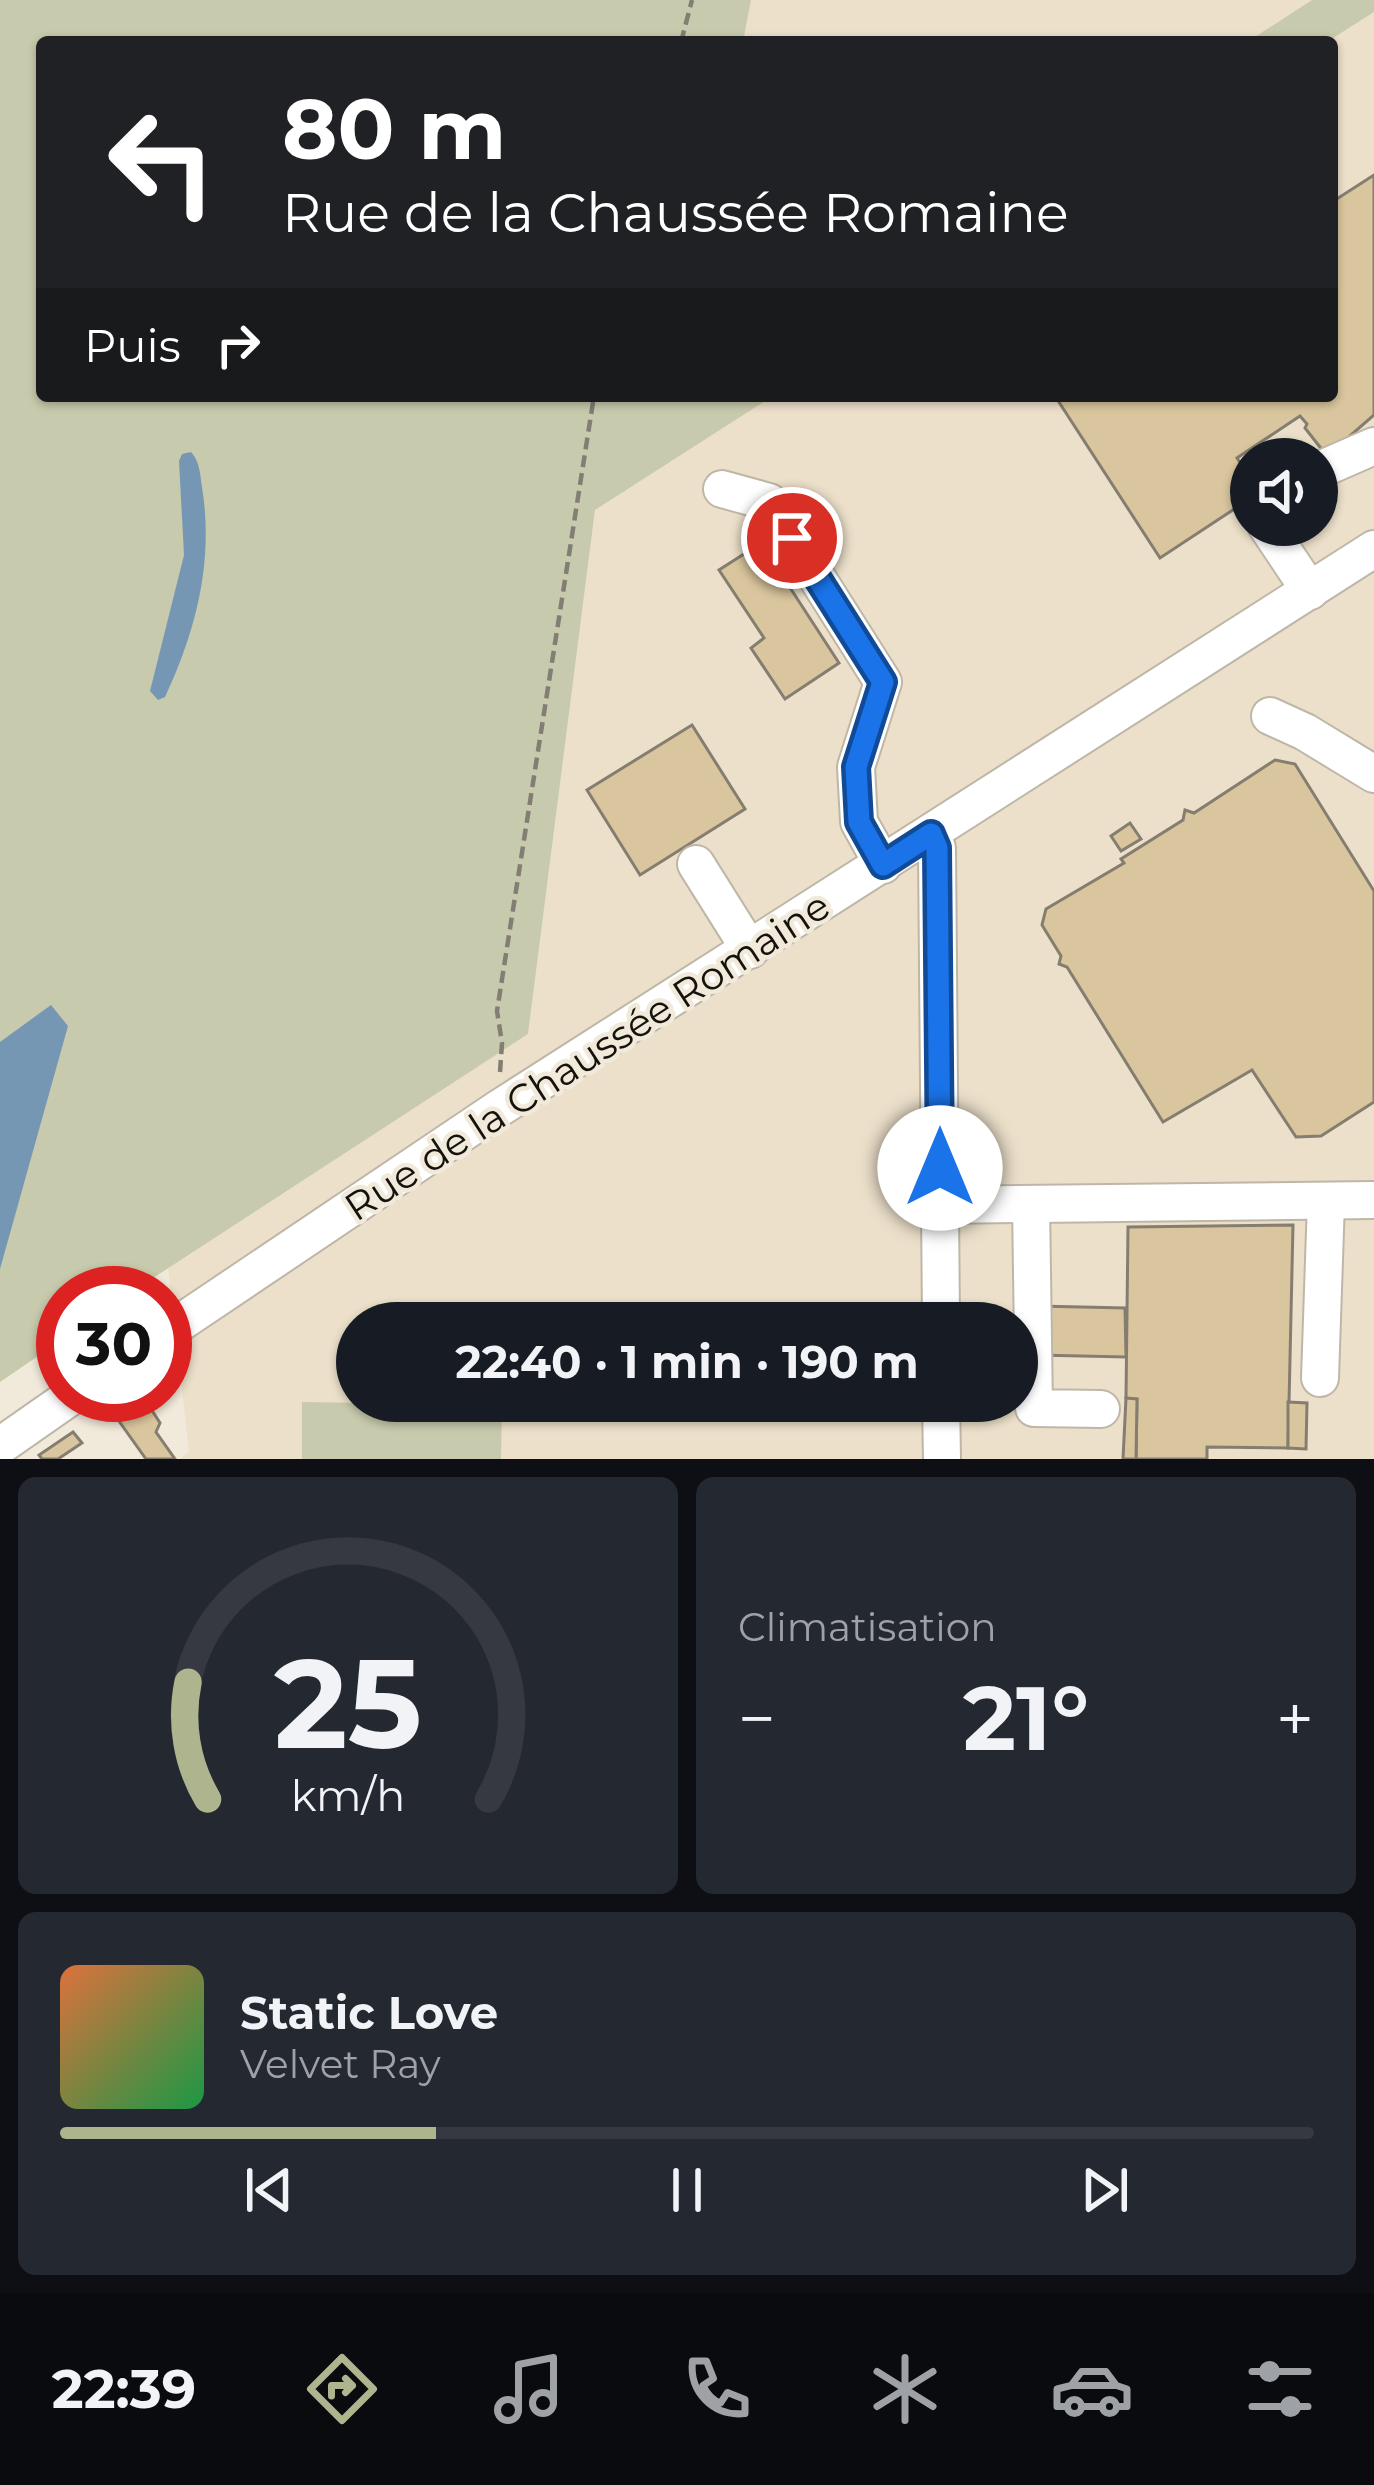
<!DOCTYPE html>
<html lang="fr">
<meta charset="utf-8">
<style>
:root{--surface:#171b24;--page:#242831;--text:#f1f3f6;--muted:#9ea1a6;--line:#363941;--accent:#adb48e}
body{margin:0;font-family:Montserrat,sans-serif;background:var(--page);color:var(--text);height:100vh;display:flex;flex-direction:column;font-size:45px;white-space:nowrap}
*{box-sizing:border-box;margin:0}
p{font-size:39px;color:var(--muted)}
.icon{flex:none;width:66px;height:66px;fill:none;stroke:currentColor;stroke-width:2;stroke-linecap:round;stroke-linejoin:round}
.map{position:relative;height:1459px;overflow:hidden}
.drawer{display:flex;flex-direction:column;gap:18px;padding:18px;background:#0d0f14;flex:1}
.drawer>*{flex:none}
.banner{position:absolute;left:36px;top:36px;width:1302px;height:366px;border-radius:12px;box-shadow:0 3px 9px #0004;background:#202124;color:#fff;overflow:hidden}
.fabs{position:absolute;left:1230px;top:438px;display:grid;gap:24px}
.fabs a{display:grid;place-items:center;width:108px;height:108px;border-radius:50%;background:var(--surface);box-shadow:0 3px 9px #0004;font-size:60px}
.speed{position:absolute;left:36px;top:1266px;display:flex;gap:24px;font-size:60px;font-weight:700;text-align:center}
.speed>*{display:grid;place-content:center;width:156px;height:156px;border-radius:50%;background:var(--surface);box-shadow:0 3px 9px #0004;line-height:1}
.speed .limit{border:18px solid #d22;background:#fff;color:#111}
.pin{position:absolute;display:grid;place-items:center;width:102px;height:102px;color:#fff;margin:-51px;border:6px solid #fff;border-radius:50%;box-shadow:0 3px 12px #0007}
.me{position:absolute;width:132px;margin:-66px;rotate:0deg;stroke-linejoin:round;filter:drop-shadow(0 0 9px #0008)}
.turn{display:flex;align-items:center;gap:42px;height:252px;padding:0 48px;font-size:54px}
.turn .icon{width:156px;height:156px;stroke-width:2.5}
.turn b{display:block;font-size:84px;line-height:102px}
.then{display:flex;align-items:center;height:114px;padding:0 48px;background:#0003;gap:24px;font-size:45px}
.big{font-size:90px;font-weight:700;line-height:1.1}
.drawer .tile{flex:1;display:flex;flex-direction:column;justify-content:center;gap:18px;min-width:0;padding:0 42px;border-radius:18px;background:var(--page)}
.drawer .dial{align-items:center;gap:0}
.dial svg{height:312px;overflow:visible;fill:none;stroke:var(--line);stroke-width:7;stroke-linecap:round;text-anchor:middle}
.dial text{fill:var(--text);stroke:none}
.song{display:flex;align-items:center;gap:36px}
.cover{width:144px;height:144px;border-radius:18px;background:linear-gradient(135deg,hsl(20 70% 55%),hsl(140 70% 35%))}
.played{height:12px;border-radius:6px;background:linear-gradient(90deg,var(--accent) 30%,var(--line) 30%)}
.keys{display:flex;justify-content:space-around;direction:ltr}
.heat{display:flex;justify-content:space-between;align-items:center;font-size:66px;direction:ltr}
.drawer .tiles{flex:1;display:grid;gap:18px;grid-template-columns:1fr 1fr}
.tile:last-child{grid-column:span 2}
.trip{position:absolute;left:336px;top:1302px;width:702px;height:120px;border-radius:60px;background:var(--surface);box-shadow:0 3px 9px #0004;font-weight:700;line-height:120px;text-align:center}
.menu{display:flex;height:192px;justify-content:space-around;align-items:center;background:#090b0e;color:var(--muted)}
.menu .icon{width:84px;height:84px}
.menu .selected{color:var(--accent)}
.menu b{font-size:54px;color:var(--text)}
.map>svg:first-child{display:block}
</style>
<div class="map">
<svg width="1374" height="1459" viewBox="0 0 1374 1459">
<rect width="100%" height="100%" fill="#f1e9da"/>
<g fill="#ece0ca" fill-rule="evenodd">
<path d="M751 0H1312L1247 42H743Z"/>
<path d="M1374 12V1459H180L189 1452 168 1267 528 1034 595 510 773 396H1332V42H1327ZM1251 459H1317V525H1251ZM357 1323H1017V1401H357Z"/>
</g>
<g fill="#c8caad">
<path d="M0 0H751L743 42H42V396H773L595 510 528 1034 130 1293H63V1339L0 1382Z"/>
<path d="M1312 0H1374V12L1327 42H1247Z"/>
<path d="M302 1402 502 1405 501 1459H302Z"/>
</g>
<g fill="#7597b4">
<path d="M191 452C200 462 200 474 202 487 214 561 196 631 165 697L158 700 150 691 184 555 179 461 182 454Z"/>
<path d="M51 1005 68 1026 0 1269V1042Z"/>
</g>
<g fill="#dac69e" stroke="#857e70" stroke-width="3">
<path d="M1374 175V415L1327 456 1305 428 1307 424 1300 416 1237 458 1251 478V498L1160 558 1055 396H1332V202Z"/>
<path d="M761 543 839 663 785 699 751 648 764 638 719 570Z"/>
<path d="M692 725 745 809 640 875 587 790Z"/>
<path d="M1275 760 1295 764 1374 891V1102L1321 1136 1296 1137 1252 1070 1163 1122 1067 967 1059 964 1061 956 1042 925 1046 909 1124 863 1121 859 1183 820 1185 810 1194 813Z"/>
<path d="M1130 823 1141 839 1121 851 1111 836Z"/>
<path d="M1293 1225 1288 1448 1207 1447V1459H1136L1137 1399 1126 1398 1128 1227Z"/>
<path d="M1037 1306 1125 1308 1126 1357 1036 1355Z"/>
<path d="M126 1395H142L160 1423 156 1432 175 1459H146L109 1407Z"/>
<path d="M1126 1398 1137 1399 1136 1459H1123Z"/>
<path d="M1288 1402 1307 1403 1306 1449 1288 1448Z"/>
<path d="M73 1432 82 1443 58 1459H42L39 1455Z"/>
</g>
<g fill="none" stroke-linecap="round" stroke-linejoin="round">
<defs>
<g id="minor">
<path d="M1317 471 1374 446"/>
<path d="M722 489 769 502 883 682 856 767 859 822 883 865"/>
<path d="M1266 525 1310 591"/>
<path d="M1270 716 1305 732 1374 774"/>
<path d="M931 834 937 848 941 1323"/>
<path d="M696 864 750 950"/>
<path d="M1031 1204 1034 1408 1101 1409"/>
<path d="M940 1205 1374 1200"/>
<path d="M165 1333 498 1109 1374 549"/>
<path d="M1320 1378 1326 1201"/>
<path d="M941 1401 942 1459"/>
<path d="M0 1446 73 1395"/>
</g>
</defs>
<use href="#minor" stroke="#beb7a8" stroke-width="40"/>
<g stroke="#837d73" stroke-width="4.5" stroke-dasharray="12 6" stroke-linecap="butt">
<path d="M681 42 692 0"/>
<path d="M500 1072 502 1043 497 1011 594 396"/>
</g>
<use href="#minor" stroke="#fff" stroke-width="36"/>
</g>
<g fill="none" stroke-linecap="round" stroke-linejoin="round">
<defs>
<path id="route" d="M792 538 883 682 856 767 859 822 883 865 931 834 937 848 940 1168"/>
</defs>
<use href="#route" stroke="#114b97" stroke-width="30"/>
<use href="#route" stroke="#1a73e8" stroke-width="21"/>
</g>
<g text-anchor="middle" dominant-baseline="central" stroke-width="9" stroke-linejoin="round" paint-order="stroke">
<g font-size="39" fill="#15120d" stroke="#f1e9da">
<text transform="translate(587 1056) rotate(-33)">Rue de la Chaussée Romaine</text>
</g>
</g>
</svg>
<div class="fabs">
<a><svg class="icon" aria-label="sound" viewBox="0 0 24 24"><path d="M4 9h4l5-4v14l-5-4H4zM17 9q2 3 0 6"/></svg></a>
</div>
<div class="speed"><div class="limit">30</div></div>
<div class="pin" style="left:792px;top:538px;background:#d93025"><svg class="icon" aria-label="arrive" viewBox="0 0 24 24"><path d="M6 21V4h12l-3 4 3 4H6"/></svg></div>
<svg class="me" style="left:940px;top:1168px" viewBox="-20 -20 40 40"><circle r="19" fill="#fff"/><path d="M0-13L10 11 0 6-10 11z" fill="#1a73e8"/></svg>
<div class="trip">22:40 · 1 min · 190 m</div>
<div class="banner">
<div class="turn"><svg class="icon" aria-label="left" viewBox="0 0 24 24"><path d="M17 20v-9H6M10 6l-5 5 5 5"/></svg><div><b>80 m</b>Rue de la Chaussée Romaine</div></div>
<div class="then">Puis<svg class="icon" aria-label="right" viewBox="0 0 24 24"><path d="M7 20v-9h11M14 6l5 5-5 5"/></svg></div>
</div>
</div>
<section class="drawer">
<div class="tiles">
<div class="tile dial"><svg viewBox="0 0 100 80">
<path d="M14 69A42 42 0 1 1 86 69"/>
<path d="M14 69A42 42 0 0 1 9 39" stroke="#adb48e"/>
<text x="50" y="56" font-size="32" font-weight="700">25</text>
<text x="50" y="72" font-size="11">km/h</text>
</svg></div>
<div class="tile"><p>Climatisation</p>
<div class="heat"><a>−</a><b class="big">21°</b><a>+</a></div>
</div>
<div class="tile">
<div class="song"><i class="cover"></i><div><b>Static Love</b><p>Velvet Ray</p></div></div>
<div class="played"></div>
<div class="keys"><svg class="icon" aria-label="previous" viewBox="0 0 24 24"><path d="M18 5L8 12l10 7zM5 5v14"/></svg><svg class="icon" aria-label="pause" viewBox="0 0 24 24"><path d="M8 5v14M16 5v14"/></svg><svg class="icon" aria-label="next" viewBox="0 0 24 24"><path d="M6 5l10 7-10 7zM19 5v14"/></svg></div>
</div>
</div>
</section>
<nav class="menu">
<b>22:39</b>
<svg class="icon selected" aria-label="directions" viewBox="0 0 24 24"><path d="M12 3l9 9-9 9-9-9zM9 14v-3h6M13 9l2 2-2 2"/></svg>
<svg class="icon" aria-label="music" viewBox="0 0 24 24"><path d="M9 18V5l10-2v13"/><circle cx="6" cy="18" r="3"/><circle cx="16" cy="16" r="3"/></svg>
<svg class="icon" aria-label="phone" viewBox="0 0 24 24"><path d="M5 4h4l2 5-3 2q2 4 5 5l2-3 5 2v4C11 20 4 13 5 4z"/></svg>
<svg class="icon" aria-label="climate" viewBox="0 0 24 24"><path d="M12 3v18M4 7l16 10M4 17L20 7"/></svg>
<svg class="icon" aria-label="car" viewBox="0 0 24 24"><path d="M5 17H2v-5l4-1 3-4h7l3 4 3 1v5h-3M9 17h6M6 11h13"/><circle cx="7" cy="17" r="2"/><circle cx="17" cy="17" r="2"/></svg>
<svg class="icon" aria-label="filters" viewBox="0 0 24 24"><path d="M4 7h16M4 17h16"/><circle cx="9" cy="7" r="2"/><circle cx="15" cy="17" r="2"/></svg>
</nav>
